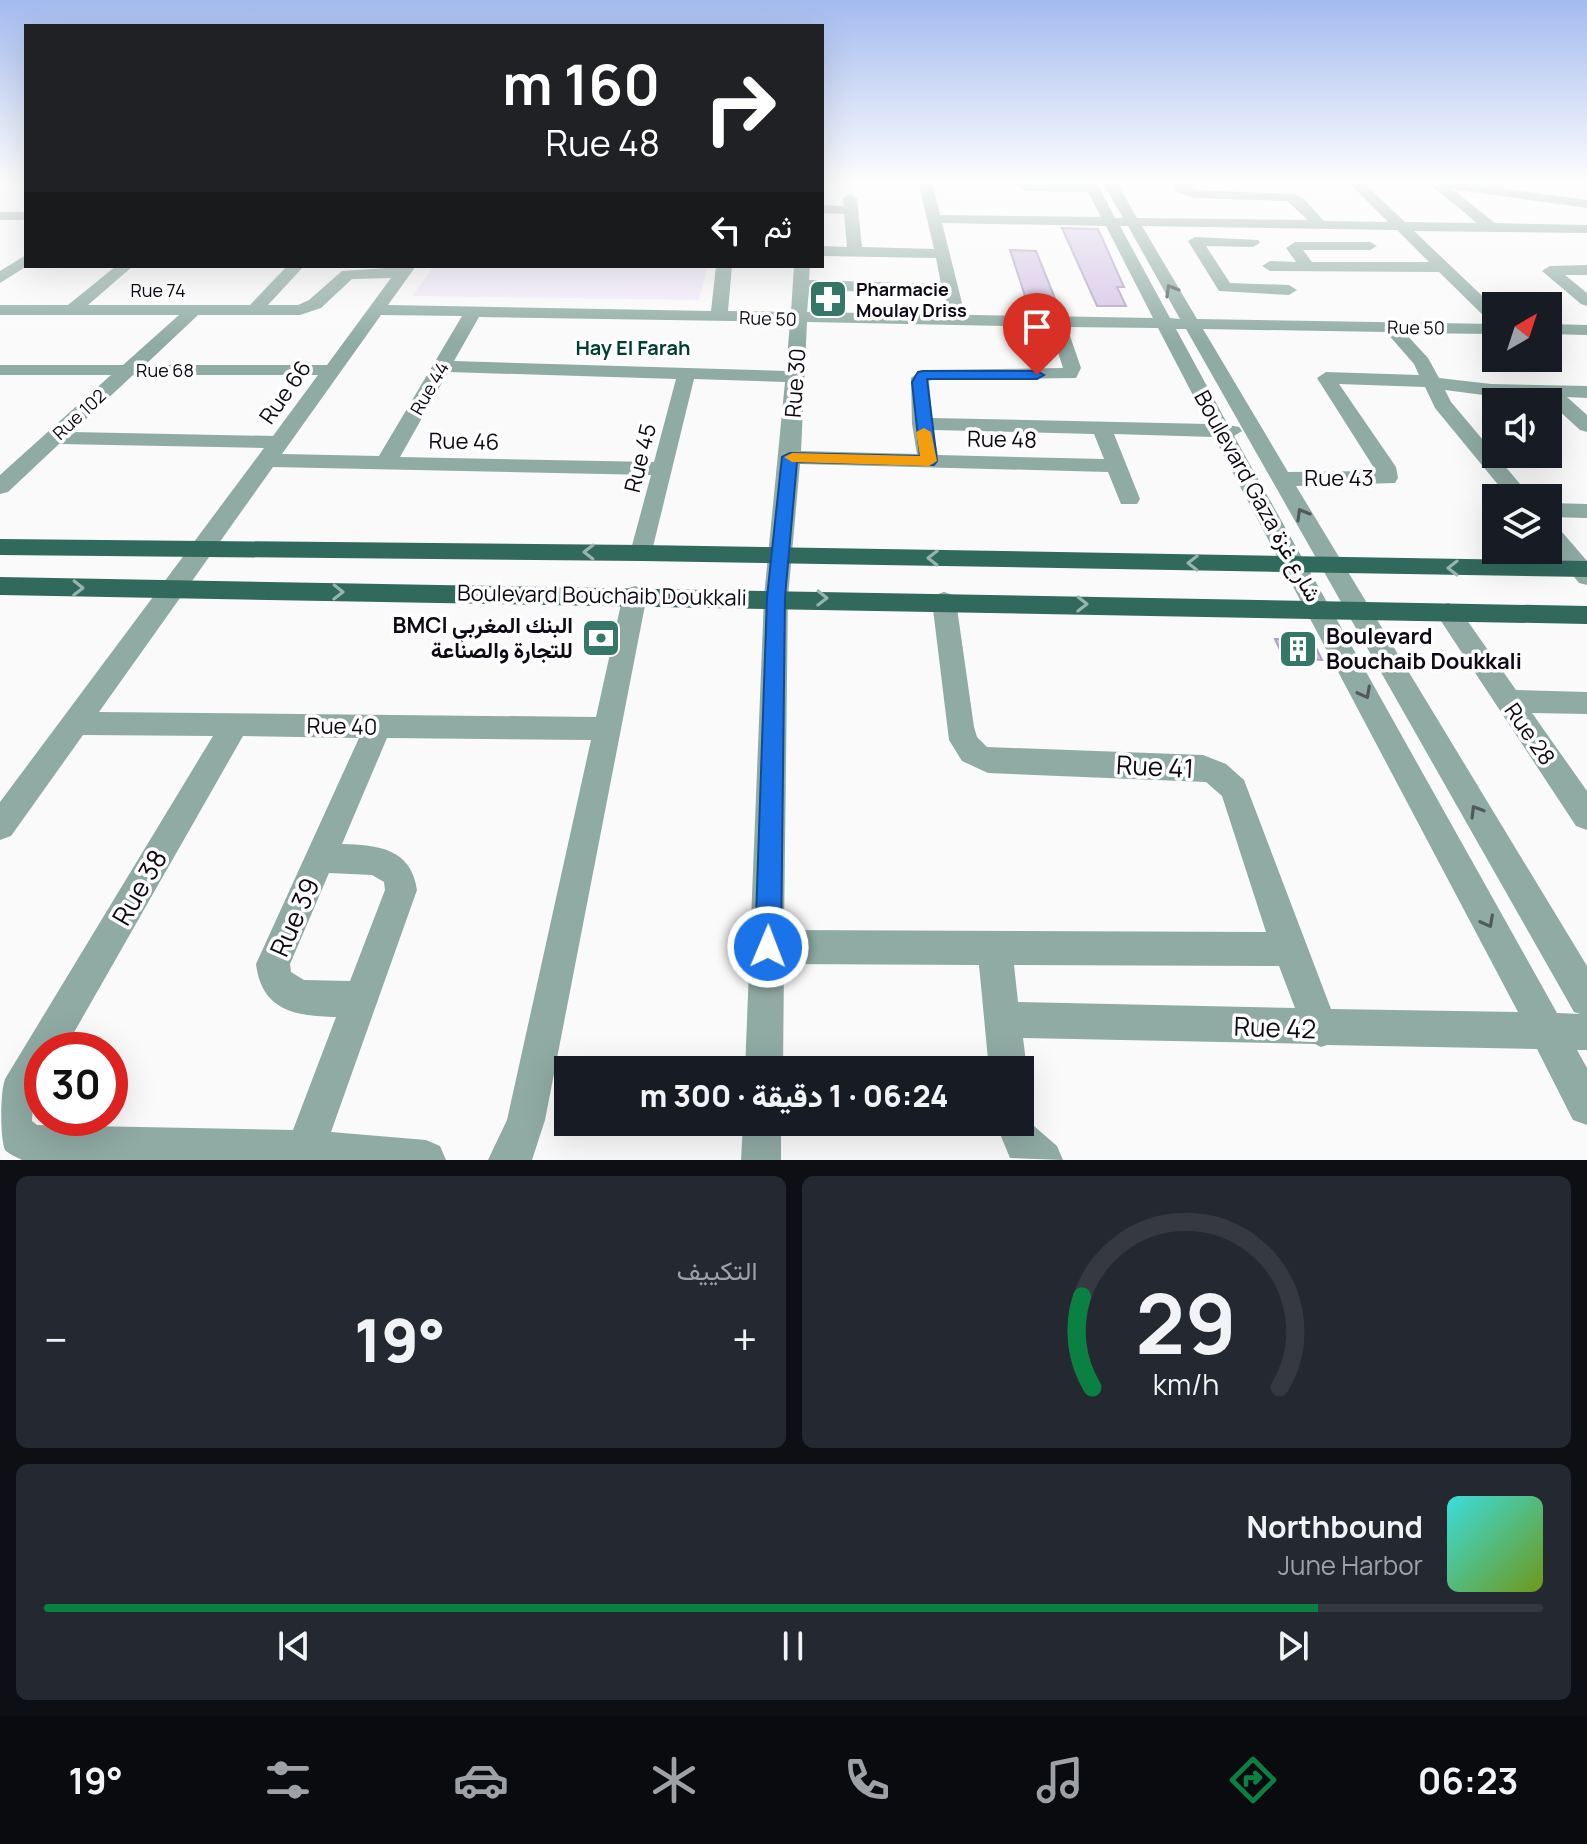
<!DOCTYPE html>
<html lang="ar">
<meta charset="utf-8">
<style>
:root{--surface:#171b24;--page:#242831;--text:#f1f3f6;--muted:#9ea1a6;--line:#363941;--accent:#0b8043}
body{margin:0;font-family:Manrope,Vazirmatn,sans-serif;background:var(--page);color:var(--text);direction:rtl;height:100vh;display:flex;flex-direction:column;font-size:30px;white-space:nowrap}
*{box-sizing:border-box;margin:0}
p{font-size:26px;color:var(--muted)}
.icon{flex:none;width:44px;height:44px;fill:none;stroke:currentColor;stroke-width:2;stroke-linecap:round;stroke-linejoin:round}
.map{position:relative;height:1160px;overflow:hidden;direction:ltr}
.panel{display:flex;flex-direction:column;gap:16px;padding:16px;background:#0d0f14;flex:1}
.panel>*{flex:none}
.top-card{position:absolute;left:24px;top:24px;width:800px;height:244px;border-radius:0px;box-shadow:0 8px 32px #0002;direction:rtl;background:#202124;color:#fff;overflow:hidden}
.needle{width:52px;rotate:39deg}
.fabs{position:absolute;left:1482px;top:292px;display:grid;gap:16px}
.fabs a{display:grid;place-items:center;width:80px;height:80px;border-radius:0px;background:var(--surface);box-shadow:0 8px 32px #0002;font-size:40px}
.speed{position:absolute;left:24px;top:1032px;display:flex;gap:16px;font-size:40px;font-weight:700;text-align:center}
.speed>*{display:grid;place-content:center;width:104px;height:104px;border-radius:50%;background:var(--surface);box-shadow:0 8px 32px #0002;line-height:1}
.speed .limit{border:12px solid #d22;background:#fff;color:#111}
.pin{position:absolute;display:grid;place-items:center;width:68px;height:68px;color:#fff;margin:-82px -34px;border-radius:50% 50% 50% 0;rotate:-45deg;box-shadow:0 0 8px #0007}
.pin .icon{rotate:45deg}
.me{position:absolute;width:88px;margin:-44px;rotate:1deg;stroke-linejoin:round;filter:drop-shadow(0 0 6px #0008)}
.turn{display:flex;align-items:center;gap:28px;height:168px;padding:0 32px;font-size:36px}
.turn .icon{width:104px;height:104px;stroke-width:2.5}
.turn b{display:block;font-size:56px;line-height:68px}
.then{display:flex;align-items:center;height:76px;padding:0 32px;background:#0003;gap:16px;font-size:30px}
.big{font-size:60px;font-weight:800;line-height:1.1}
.panel .card{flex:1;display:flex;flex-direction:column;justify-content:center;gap:12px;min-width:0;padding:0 28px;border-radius:12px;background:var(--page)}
.panel .dial{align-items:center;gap:0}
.dial svg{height:208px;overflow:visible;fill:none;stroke:var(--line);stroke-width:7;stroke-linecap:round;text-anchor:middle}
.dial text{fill:var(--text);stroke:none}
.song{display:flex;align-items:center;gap:24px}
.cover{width:96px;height:96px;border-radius:12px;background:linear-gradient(135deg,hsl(180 70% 55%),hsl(80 70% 35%))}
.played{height:8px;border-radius:4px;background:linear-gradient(90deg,var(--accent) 85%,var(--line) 85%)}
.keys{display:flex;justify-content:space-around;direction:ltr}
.heat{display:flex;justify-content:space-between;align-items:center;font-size:44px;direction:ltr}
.panel .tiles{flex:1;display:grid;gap:16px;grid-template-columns:1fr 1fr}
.card:last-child{grid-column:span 2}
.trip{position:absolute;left:554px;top:1056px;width:480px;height:80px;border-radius:0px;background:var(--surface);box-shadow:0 8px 32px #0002;font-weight:800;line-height:80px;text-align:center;direction:rtl}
.menu{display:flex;height:128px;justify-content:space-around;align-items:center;background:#090b0e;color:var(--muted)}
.menu .icon{width:56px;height:56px}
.menu .on{color:var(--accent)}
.menu b{font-size:36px;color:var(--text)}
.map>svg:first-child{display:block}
</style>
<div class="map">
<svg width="1587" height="1160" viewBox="0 0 1587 1160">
<rect width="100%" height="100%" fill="#fafafa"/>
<path fill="#f2ebfb" d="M434 266H708L699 300 412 296Z"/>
<g fill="#d4c4e6" stroke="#b0a1c2" stroke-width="2">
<path d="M1062 228 1098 229 1124 287H1117L1126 306H1097Z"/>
<path d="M1010 250 1036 251 1058 306 1028 305Z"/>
<path d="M1275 639 1312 640 1322 660 1284 658Z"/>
</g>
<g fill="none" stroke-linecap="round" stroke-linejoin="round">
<g fill="#8faba3" fill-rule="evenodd">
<path d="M918 181H932L940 215 1101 217 1088 192 1027 191 1005 181 1084 184 1082 181H1096L1115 218H1123L1102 181H1116L1137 218 1308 220 1287 201 1194 198 1177 192 1170 181H1184L1196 190 1294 194 1303 198 1324 221 1388 222 1347 181H1362L1405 222 1477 223 1432 186 1416 181H1451L1587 200V208L1452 189 1495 223 1587 225V233L1414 231 1496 309V323L1490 322 1439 272 1270 271 1262 266 1270 261 1296 262 1286 248 1295 242H1370L1377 246 1370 250H1303L1312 262H1429L1397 230 1142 226 1197 319 1496 324V334L1405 333 1428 358 1439 378 1491 384 1587 386V398L1567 397 1587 415V432L1580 430 1544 397 1491 396 1445 390 1451 402 1532 498H1509L1435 408 1425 387 1339 384 1396 467 1398 478 1395 483 1296 486 1587 966V1050H1577L1587 1068V1125L1573 1120 1537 1049 1327 1045 1321 1047 1315 1044 1023 1038 1027 1070 1020 1084V1070H989L979 965 784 964 783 1070H745L764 597 785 382 694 379 650 559H634L630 553 651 475 273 467 99 712 596 717 623 595 626 589 635 586 644 589 647 595 545 1120 532 1160H488L507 1120 591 740 387 738 342 844C378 845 411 848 417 890L331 1132 426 1140 440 1146 446 1160H22C16 1157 9 1154 5 1150 0 1138 0 1093 5 1079L213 736 83 735 11 836 0 840V802L264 448 59 444 8 492 0 494V475L111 375H0V365H123L179 315H0V305H68L116 266H133L88 305H250L287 266H304L268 305H298L309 300 342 271 416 266 388 305 711 311 716 266H732L728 311 791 312 794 266H810L809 280 941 284 936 258 822 256V246L847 247 844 214 822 213V205L844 206 843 198 850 194 857 198 862 247 934 249ZM942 223 1106 226 1153 318 807 312 809 290 944 294 948 306H960L962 303ZM1120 226H1128L1180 319 1170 318ZM391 278 327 365H145L198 315H300L321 308 352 279ZM381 315 462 316 379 456 282 454ZM479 317 790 322 786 371 454 361ZM807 322 1050 327 1063 368 922 370 911 378 912 424 917 454 801 451ZM1067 327 1158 328 1208 424 932 418 929 381 932 380 1076 378 1081 368ZM1176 329H1186L1574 1012 1580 1014 1557 1013 1234 436 1242 431 1239 427 1228 425ZM1203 329 1386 332 1414 364 1419 375 1326 372 1317 378 1376 471 1288 472ZM448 372 676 379 654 462 400 457ZM133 375H318L273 436 72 432ZM933 430 1094 434 1104 459 938 455ZM1114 434 1214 437 1518 1012 1331 1009 1244 780 1226 764 1203 755 987 747 977 737 974 727 956 601 953 595 944 592 935 595 932 601 949 740 962 761 988 773 1206 782 1222 796 1266 932 784 930 788 597 800 464 1108 472 1121 504H1137L1140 499ZM243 736 359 738 256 964C262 1011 295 1016 336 1017L293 1130 37 1125 32 1121 33 1104 42 1087V1050H64ZM329 873 372 875 384 882 385 890 350 981 304 980 291 972 290 964ZM1014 965 1279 966 1295 1008 1018 1002Z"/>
<rect x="0" y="212" width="26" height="8"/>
<path d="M1195 237 1258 240 1260 243 1253 247 1206 246 1230 283 1289 285 1297 290 1289 295 1219 291 1188 241Z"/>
<path d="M26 255 27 266 0 283V271Z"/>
<path d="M1587 265V275H1565L1587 293V306L1581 304 1542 271 1550 266Z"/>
<path d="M1548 324 1587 325V335L1548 334Z"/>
<path d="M1548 503 1587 504V518L1548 517Z"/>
<path d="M1548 522 1556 525 1587 561V585L1579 583 1548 545Z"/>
<path d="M1448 603 1457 606 1516 690 1587 692V714L1532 713 1587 791V830L1576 826 1439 618 1436 612 1439 606Z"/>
<path d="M1020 1105 1028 1108 1034 1126 1057 1146 1063 1160 1010 1158 995 1122H1020Z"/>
<path d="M743 1122H781V1160H741Z"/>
</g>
<g fill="#31695c" fill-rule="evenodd">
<path d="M1576 181H1587V186L1578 184Z"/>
<path d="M0 539 642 545 1587 561V577L642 561 0 555Z"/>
<path d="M0 577 1587 606V624L0 595Z"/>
</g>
</g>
<defs><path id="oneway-chevron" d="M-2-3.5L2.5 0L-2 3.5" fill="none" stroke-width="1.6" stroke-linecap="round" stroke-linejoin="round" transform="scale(2)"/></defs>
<g stroke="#4e5a5c">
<use href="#oneway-chevron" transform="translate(1171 290) rotate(-120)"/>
<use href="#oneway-chevron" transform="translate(1302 514) rotate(-120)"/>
<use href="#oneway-chevron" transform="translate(1365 693) rotate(62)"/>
<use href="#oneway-chevron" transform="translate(1476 811) rotate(-121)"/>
<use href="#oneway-chevron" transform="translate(1488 922) rotate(62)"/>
</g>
<g stroke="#98b4ae">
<use href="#oneway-chevron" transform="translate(589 552) rotate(-179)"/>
<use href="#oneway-chevron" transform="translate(933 558) rotate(-179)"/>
<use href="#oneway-chevron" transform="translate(1193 563) rotate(-179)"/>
<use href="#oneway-chevron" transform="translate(1453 568) rotate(-179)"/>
<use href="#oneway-chevron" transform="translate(78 588) rotate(1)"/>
<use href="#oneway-chevron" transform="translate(338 592) rotate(1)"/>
<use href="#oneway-chevron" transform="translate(822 598) rotate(1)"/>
<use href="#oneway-chevron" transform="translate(1082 604) rotate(1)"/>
</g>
<linearGradient id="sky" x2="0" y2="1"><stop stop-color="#a4bbef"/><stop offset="0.53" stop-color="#fdfdfd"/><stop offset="1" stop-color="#fdfdfd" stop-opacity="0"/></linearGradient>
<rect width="1587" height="343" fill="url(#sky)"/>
<path fill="#1a73e8" stroke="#114b97" stroke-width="2" d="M923 371H1037L1044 375 1037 379H927L937 461 934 465 797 462 785 597 781 947 777 956 768 960 759 956 755 947 767 597 782 457 790 453 920 456 912 382 918 372Z"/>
<path fill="#f59e0b" d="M924 428 931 432 937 461 929 466 792 462 784 457 792 453 920 456 916 432Z"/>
<defs>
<symbol id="pharmacy-square" viewBox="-11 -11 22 22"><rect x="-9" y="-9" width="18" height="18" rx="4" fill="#357768" stroke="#fff"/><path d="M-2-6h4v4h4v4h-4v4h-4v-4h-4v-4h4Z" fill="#fff"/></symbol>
<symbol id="bank-square" viewBox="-11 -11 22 22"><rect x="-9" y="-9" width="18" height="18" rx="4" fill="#357768" stroke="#fff"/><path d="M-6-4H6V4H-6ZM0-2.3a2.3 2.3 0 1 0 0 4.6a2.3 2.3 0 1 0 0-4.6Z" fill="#fff"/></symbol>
<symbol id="building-square" viewBox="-11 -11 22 22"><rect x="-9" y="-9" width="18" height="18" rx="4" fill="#357768" stroke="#fff"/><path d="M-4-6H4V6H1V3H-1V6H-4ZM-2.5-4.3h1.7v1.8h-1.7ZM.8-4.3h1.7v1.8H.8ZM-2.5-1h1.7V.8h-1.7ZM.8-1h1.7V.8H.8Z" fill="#fff"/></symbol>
</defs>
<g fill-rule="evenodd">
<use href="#pharmacy-square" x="806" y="277" width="44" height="44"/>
<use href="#bank-square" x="579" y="616" width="44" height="44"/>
<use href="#building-square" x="1276" y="627" width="44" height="44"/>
</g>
<g text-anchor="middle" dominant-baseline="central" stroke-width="7" stroke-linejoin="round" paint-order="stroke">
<g font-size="18" font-weight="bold" fill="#0e0914" stroke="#fff" text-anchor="start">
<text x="856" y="289">Pharmacie<tspan x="856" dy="21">Moulay Driss</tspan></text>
</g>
<g font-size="18" fill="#0e0914" stroke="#fff">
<text x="158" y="290">Rue 74</text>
<text transform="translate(768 318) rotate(2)">Rue 50</text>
<text transform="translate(1416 327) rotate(1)">Rue 50</text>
<text x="165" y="370">Rue 68</text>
<text transform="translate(429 388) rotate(-60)">Rue 44</text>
<text transform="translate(79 414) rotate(-43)">Rue 102</text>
</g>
<g font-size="20" font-weight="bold" fill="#003d32" stroke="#fff">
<text x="633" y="347">Hay El Farah</text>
</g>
<g font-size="22" fill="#0e0914" stroke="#fff">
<text transform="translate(795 383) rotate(-86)">Rue 30</text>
<text transform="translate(285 392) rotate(-55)">Rue 66</text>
<text transform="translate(1002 439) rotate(1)">Rue 48</text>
<text transform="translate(464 441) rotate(1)">Rue 46</text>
<text transform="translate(640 458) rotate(-76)">Rue 45</text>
<text x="1339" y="478">Rue 43</text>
<text transform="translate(1258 496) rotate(61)">Boulevard Gaza شارع غزة</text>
<text transform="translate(602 595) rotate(1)">Boulevard Bouchaib Doukkali</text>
<text transform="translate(342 726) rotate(1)">Rue 40</text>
<text transform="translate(1530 734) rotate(55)">Rue 28</text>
</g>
<g font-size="22" font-weight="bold" fill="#0e0914" stroke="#fff" text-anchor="end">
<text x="573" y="625">BMCI البنك المغربي<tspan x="573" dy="25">للتجارة والصناعة</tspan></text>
<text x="1326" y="636" text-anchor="start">Boulevard<tspan x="1326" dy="25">Bouchaib Doukkali</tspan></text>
</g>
<g font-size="26" fill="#0e0914" stroke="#fff">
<text transform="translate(1155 766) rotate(3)">Rue 41</text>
<text transform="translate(139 887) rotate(-60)">Rue 38</text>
<text transform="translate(294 917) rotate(-66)">Rue 39</text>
<text transform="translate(1275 1027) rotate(2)">Rue 42</text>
</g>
</g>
</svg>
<div class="fabs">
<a><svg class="needle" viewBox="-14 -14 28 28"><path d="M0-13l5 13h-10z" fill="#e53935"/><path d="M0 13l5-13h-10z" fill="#9ea1a6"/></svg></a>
<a><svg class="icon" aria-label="sound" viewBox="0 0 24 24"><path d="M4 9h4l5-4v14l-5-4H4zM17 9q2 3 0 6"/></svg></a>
<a><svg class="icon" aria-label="layers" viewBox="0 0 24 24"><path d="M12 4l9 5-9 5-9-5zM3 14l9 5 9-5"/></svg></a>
</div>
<div class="speed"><div class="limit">30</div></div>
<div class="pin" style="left:1037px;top:375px;background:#d93025"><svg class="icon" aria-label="arrive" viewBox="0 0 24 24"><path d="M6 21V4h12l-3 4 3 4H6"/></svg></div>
<svg class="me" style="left:768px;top:947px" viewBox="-20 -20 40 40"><circle r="17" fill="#1a73e8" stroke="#fff" stroke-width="3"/><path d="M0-11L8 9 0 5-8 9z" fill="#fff"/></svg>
<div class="trip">06:24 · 1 دقيقة · 300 m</div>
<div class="top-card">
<div class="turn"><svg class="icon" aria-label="right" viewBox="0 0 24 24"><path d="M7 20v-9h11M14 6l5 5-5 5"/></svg><div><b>160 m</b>Rue 48</div></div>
<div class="then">ثم<svg class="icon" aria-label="left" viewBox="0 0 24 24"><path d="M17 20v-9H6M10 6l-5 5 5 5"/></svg></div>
</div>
</div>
<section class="panel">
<div class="tiles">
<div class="card dial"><svg viewBox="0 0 100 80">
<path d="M14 69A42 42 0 1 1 86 69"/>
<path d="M14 69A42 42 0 0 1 10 34" stroke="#0b8043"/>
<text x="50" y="56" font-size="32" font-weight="700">29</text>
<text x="50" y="72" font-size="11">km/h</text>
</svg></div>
<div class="card"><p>التكييف</p>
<div class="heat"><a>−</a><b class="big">19°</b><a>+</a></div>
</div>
<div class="card">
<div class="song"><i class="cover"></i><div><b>Northbound</b><p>June Harbor</p></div></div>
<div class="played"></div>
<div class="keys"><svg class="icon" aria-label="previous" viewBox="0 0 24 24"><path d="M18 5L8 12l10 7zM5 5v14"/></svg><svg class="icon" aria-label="pause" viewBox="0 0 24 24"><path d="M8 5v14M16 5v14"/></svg><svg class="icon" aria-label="next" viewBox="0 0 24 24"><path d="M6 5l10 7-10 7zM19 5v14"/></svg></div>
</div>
</div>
</section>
<nav class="menu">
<b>06:23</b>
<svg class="icon on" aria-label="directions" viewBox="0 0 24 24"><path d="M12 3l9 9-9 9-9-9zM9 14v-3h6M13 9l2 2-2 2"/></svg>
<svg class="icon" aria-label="music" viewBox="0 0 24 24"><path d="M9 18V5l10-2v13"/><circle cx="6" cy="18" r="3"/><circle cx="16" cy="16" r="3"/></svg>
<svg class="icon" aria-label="phone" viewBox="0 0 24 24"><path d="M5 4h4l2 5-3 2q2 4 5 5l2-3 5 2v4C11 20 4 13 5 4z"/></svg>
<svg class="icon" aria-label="climate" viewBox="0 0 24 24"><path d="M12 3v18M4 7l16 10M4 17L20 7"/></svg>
<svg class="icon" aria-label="car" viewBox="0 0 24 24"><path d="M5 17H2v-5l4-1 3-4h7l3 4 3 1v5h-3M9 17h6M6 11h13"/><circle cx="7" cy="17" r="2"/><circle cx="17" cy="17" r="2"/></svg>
<svg class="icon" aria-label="filters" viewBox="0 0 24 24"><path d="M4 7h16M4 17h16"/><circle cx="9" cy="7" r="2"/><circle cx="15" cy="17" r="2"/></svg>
<b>19°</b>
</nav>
